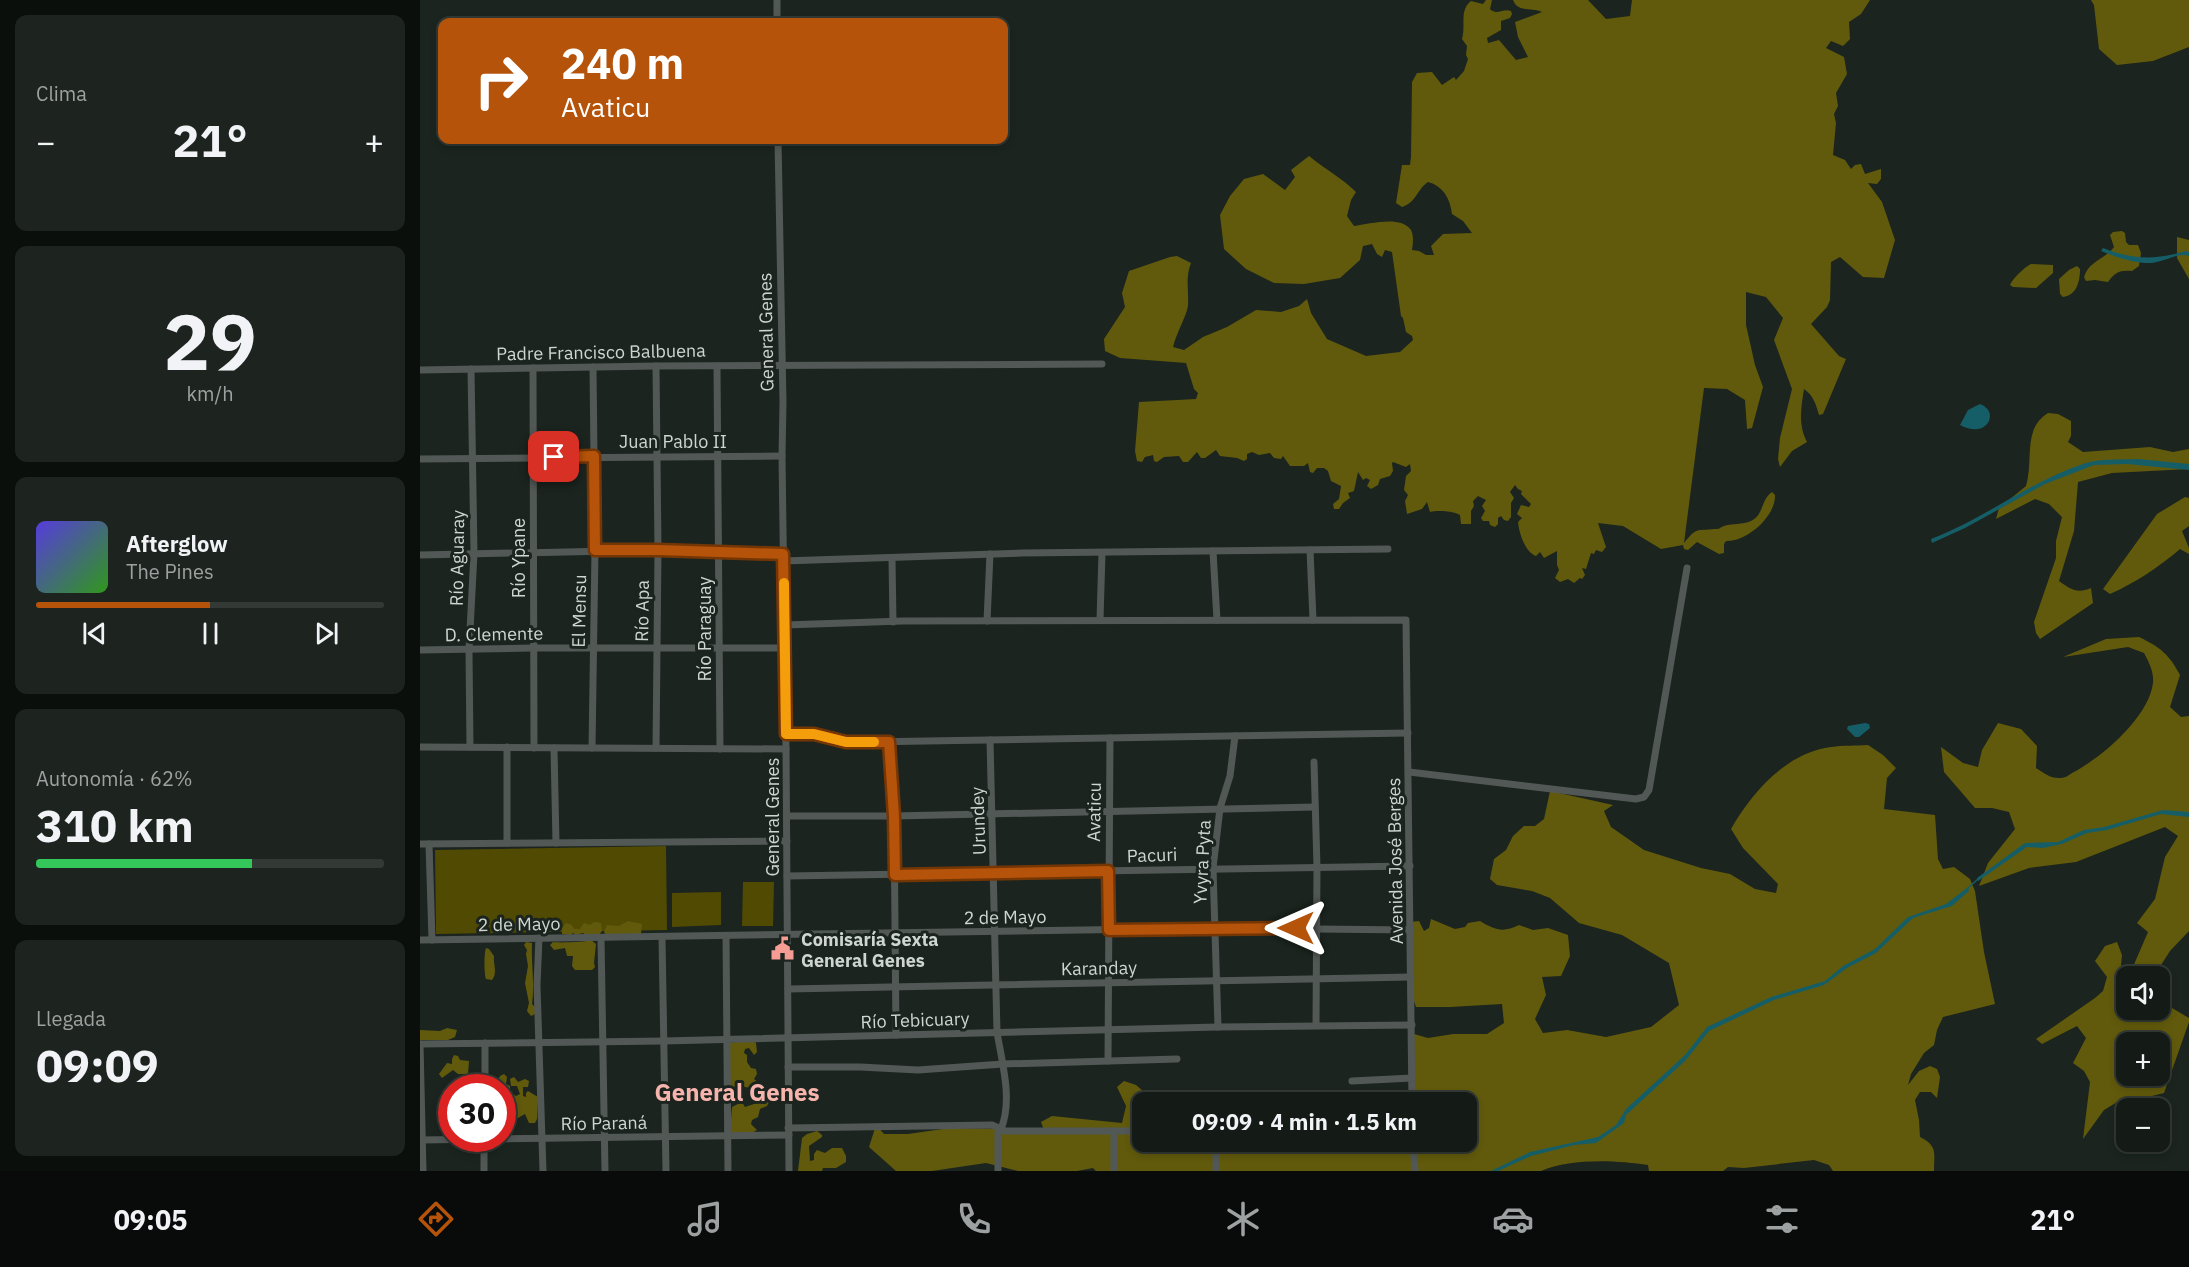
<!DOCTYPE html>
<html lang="es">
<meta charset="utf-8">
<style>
:root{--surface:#141b16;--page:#1d241f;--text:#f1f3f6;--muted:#9da1a1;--line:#333935;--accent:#b45309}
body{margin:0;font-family:"IBM Plex Sans",sans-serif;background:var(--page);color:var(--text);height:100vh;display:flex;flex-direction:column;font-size:22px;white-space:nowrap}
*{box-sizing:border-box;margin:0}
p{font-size:20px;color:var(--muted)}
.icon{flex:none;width:33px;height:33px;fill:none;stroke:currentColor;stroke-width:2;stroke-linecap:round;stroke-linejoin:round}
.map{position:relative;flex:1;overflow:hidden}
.panel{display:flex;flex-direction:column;gap:15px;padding:15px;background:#0b0f0c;width:420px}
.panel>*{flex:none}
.hud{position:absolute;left:18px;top:18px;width:570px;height:126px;border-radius:12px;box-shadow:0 3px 9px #0003,0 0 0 2px var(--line);background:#b45309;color:#fff;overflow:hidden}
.controls{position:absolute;left:1696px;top:966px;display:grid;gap:12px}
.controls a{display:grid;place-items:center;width:54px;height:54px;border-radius:12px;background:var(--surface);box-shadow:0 3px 9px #0003,0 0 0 2px var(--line);font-size:30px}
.speed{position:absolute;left:18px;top:1074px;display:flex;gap:12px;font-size:30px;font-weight:700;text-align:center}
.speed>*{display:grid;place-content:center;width:78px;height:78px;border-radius:50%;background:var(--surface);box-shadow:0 3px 9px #0003,0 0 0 2px var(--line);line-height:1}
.speed .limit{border:9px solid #d22;background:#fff;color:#111}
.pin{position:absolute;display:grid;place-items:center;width:51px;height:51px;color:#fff;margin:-26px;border-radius:12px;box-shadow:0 3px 9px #0006}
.me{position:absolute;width:66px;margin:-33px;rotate:270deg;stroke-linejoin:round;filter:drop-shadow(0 0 4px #0008)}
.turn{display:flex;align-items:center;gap:21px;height:126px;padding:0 24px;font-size:27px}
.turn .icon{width:78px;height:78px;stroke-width:2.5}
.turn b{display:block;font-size:42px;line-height:51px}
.big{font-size:45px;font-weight:700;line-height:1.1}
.panel .tile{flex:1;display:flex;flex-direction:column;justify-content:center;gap:9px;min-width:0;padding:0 21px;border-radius:12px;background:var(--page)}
.panel .dial{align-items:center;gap:0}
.dial b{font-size:78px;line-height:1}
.song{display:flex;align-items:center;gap:18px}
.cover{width:72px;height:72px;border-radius:9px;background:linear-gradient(135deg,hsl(250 70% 55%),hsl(110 70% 35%))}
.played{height:6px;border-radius:3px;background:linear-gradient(90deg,var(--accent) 50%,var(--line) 50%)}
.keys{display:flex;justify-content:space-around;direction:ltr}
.heat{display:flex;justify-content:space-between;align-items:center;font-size:33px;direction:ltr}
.charge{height:9px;border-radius:4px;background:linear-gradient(90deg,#34c759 62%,var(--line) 0)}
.trip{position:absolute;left:712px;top:1092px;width:345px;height:60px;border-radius:12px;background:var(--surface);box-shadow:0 3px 9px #0003,0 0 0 2px var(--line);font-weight:700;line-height:60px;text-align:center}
.tabs{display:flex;height:96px;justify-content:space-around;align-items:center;background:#080b09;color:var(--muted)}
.tabs .icon{width:42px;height:42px}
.tabs .current{color:var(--accent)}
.tabs b{font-size:27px;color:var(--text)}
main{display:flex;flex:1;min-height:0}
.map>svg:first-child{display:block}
</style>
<main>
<section class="panel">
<div class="tile"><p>Clima</p>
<div class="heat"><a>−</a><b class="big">21°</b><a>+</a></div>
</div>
<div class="tile dial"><b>29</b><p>km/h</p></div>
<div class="tile">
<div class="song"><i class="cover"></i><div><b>Afterglow</b><p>The Pines</p></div></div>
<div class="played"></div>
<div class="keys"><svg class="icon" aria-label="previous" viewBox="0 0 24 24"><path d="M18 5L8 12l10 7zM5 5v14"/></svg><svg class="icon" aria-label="pause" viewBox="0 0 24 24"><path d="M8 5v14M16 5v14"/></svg><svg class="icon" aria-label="next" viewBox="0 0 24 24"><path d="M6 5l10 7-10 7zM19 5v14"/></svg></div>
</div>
<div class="tile"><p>Autonomía · 62%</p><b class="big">310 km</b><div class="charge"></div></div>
<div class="tile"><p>Llegada</p><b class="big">09:09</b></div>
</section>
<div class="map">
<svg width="1769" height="1171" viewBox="0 0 1769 1171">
<rect width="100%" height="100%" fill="#1b241e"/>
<g fill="#514a02">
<path d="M246 846 247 930 16 934 15 850Z"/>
<path d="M323 882H354L353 926H322Z"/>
<path d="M301 892V925L252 927V893Z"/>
</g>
<g fill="#615a0c" fill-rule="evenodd">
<path d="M1066 0H1072L1070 9C1077 16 1083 8 1091 11L1092 14 1090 18 1081 21V30L1067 38 1068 43 1079 40 1096 60 1108 57 1098 37 1095 22 1122 12C1111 7 1098 13 1093 0H1168L1186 19 1210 16 1212 0H1450L1441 14 1429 22 1430 39 1423 46 1411 41 1406 48 1424 57 1427 74 1416 93 1418 106 1414 114 1416 123 1413 155 1425 160 1431 169 1435 165 1441 164 1445 174 1461 169V179L1457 184 1448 183 1462 202 1475 240 1464 278 1443 277 1420 257 1411 262 1410 300 1407 307 1391 324 1419 356 1426 359 1403 414 1399 415C1396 404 1393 395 1384 389 1381 408 1378 425 1387 442L1372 451 1360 467 1358 459 1360 438 1372 389 1354 340 1363 318 1346 297 1326 292V325L1335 365 1343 387 1332 428 1327 429 1325 400 1307 389 1284 388 1264 543C1277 527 1276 531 1295 529 1302 529 1298 528 1304 526 1313 523 1322 525 1331 521 1344 515 1341 499 1352 492L1355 495C1356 516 1327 542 1306 541L1304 544V553L1299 554 1277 542 1268 550 1264 549 1263 545 1241 549 1203 526 1178 523 1186 547 1182 552 1176 550 1174 554 1171 553 1166 569 1162 568 1165 575 1162 579 1160 578 1154 583 1148 579 1140 582 1135 578 1139 570 1137 565V551L1124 558 1120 552 1116 556C1105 552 1099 533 1098 522L1102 518 1097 514 1101 505 1109 507 1111 504 1101 494 1102 491 1098 489 1095 485 1090 492 1094 498 1091 503V517L1088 521 1084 520 1081 516 1078 518V524L1075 527 1070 525 1069 521H1063L1061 518 1065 511 1062 506 1066 500 1058 496 1053 501 1054 506 1051 511V524H1041L1040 515C1033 511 1018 510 1010 512L1007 502 1002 509 987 514 985 501 988 495 984 490 986 476 991 471 990 464 986 467 973 462 972 463 973 471 970 476 960 479 958 485 951 489 947 486 950 480 946 478 943 480 938 472 934 491 928 493 930 498 923 503 919 509H914L913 504 919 499 921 486 911 481 908 471 904 468H897L893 473 890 472 888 463 884 466H870L863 456 861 459 854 458 850 453 839 455 832 452 827 454V459L824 461 817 458 800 456 796 450 785 458H781L777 452 768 462H763L759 456 744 457 737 462 734 461 733 455 725 457 722 462 717 461 715 451 719 402 776 399 778 393 774 389 766 363 700 358 685 351 684 339 705 307 702 293 709 271 750 257 757 256 771 263C765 278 769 291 768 306 766 317 756 334 753 347L764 350 783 337 807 327 836 310 861 312 879 306 887 299 891 313 907 339 946 356 980 352 993 340 992 336 986 332 983 318 981 316 972 252 965 250 962 257 957 254 952 244 943 246 940 260 920 278 884 284 854 283 826 269 804 249 800 215 810 196 824 179 843 174 865 190 875 177 871 170 889 156C905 169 922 178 936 192L931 200 927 216 934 226C949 224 981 215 991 230 994 236 993 243 992 250L999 251 1006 255H1014L1011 246 1023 234 1052 233 1043 221 1032 214C1030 198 1023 186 1008 182 997 189 997 202 982 207L976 203 982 165H990L991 157 992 82 997 73 1012 72 1022 85 1034 77 1036 80 1044 71 1048 59 1046 55 1047 46 1042 39C1046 26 1039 10 1051 1L1063 4Z"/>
<path d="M1671 0H1769V47L1733 61 1697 65 1679 49 1674 5Z"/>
<path d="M1702 231 1705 233 1706 242 1709 245H1718L1721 253 1719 266 1712 271C1700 270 1695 272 1688 282L1675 280 1666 281 1664 277C1669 261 1684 260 1694 247L1690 235 1693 232Z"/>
<path d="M1757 237 1769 240V279L1757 258Z"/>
<path d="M1611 264 1633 265V273L1616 288 1593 287 1590 285C1592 279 1606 266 1611 264Z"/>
<path d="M1657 266 1660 269C1660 281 1657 295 1643 297L1640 294 1639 279 1649 270Z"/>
<path d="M1628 413 1638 414 1651 421V436L1648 442 1663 452 1730 447 1753 452 1769 449V469L1692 473 1658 482 1654 531 1639 581C1650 589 1657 594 1671 588L1673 603 1620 639 1616 633 1614 622 1636 558V541L1642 517 1629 504 1615 499 1576 519 1579 508 1606 486C1614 460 1602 429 1628 413Z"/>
<path d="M1765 497 1769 498V526L1762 531 1769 548V554L1760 549C1739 567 1715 583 1690 594L1683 589 1737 514Z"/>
<path d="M1719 637C1740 647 1749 654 1760 675L1750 707 1761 717 1769 716V931L1750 951 1734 976H1709L1728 932 1717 923 1735 899 1745 857 1758 836 1745 827 1656 862 1609 868 1559 886 1568 863 1595 829 1589 812 1572 808H1555L1524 772 1521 747 1543 763 1558 767 1562 750 1578 723 1601 729 1617 746 1616 768C1624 773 1631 779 1641 778 1646 778 1650 774 1654 772 1682 757 1729 717 1733 683 1734 671 1729 663 1724 653L1708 647 1643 657 1686 639Z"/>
<path d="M1448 745 1463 755 1476 768 1467 778 1464 809 1515 815 1518 859 1523 869 1534 867 1550 879 1555 891 1564 952 1575 1004 1523 1017 1517 1030 1514 1045 1504 1053 1491 1074 1488 1085 1499 1071 1510 1066 1517 1069 1520 1077 1517 1098 1511 1092H1500L1495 1100 1499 1120 1500 1137C1518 1146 1514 1153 1514 1171H1413L1409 1165 1394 1160 1324 1168 1308 1167 1303 1171H1229L1228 1165C1196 1160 1150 1158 1121 1171H676L673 1168 657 1171H598L566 1163 512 1171H476L449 1147 456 1125 464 1134H488L530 1128 624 1130 621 1122 632 1116 702 1123 706 1106 697 1087 704 1081 716 1085 736 1102H723V1142H1047V1102H994V1034L1008 1038 1033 1034H1067L1084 1023 1082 1004 1030 1007H996L994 1001 990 922 999 921 1004 931 1009 928 1011 919 1035 929 1045 927 1048 923 1060 921C1075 930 1083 933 1099 925L1113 930 1128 928 1148 935 1150 956 1141 976 1122 977 1126 995 1115 1019 1123 1033 1147 1030 1186 1037 1231 1027 1259 1005 1249 963 1202 935 1159 923 1130 898 1112 891 1077 885 1070 879 1074 859 1086 850 1093 836 1104 826H1115L1124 819 1130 791 1193 805 1184 811 1191 827 1224 850 1281 868 1310 874 1335 889 1356 893 1358 884 1323 848 1311 829C1332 792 1366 753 1411 747 1423 745 1436 746 1448 745Z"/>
<path d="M208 921 222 924 221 934H185L184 932 187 925 199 926Z"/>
<path d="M174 922 181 923 182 931 179 935 168 937 163 933 156 935 153 933 151 935 142 934V928L146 923 152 925 154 929H160L164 923 170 925Z"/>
<path d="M171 940 176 944 174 963 175 967 172 970H155L152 966 153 956H147L145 948 134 950 130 945 133 942C139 943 166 942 171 940Z"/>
<path d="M106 942 112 943C111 964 115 984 112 1004L115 1007V1014L111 1016 107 1011 109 1003 105 983 108 966 106 954 107 950 104 945Z"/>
<path d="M1697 942 1702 955 1701 965 1707 978V1010H1740V1001L1769 1018V1022L1744 1093 1720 1099 1725 1105 1720 1108 1704 1098 1684 1110 1663 1139 1670 1082 1664 1071 1653 1063 1666 1038 1657 1026 1622 1044 1616 1039 1675 998 1683 991 1687 977 1675 961 1685 946ZM1707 1042H1740V1076H1707Z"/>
<path d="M66 948 69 949 74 956C73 964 78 973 72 980L66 979C64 973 64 953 66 948Z"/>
<path d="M27 1028 37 1030 35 1037 28 1040H0V1030L20 1031Z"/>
<path d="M333 1040 336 1043 337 1052 334 1055 329 1048 325 1049 324 1053 327 1055V1062L331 1068 336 1069 337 1074 334 1079 340 1084V1087L337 1089 319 1086 313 1089 309 1088 310 1043Z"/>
<path d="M34 1055 38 1056 40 1060 49 1061 48 1074H38L33 1070 22 1078 19 1074 27 1063 32 1064V1059Z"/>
<path d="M84 1074 87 1077 86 1084 90 1086V1093L96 1096 100 1094 97 1086H91L90 1079 94 1077 98 1082 105 1079 109 1081 108 1087H103V1096L106 1097V1093L108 1091 118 1097 117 1119 115 1123H109L105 1114 98 1118 91 1116 83 1120V1102L85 1099 83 1094 82 1088 81 1087 82 1084 78 1080 80 1076Z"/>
<path d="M343 1101 349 1102 347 1106 340 1109 338 1117 332 1120 331 1124 337 1130 330 1134 322 1132 318 1135H313L310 1131 312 1107 322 1102 325 1107Z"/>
<path d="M397 1131 402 1135V1137L389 1146 390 1161 394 1160V1154L397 1150 405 1153 412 1148H422L426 1156V1162L416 1168H403L402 1171H378L382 1138 387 1134Z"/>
</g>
<g fill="#155e67">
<path d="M1683 248C1714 260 1735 260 1766 251L1769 252V256C1759 252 1744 262 1732 263 1716 264 1696 257 1681 251Z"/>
<path d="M1560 404C1580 411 1568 440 1540 425L1548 410Z"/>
<path d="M1718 459 1769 464V470L1707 464 1674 465 1625 484 1545 528 1512 543 1511 539C1564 519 1609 482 1663 464 1681 458 1700 460 1718 459Z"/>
<path d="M1445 723 1449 724 1450 728 1439 737H1435L1427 729 1428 726Z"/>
<path d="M1743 810 1769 812V817L1741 814 1687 830 1667 833 1642 844 1623 848 1607 847 1558 881 1557 878 1605 843 1638 842 1664 830 1684 827Z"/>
<path d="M1548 887 1549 891 1532 906 1493 918 1456 953 1427 968 1404 985 1354 1000 1289 1031 1266 1060 1206 1115 1204 1123 1176 1143 1154 1145 1111 1156 1078 1171H1071L1110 1152 1178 1137 1196 1125 1206 1109 1265 1055 1287 1027 1351 997 1405 981 1423 966 1455 949 1488 917 1526 904Z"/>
</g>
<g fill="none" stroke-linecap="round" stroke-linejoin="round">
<path stroke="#155e67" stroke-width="1.5" d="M1548 888 1558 879"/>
<g stroke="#525856" stroke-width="7">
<path d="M357 0V22"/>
<path d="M358 140 363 402 362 456 366 749 369 1171"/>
<path d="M297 366 300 749"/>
<path d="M113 368 114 748"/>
<path d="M0 370 236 366 682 364"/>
<path d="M0 459 362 456"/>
<path d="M890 550 893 620"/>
<path d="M793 551 797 620"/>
<path d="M0 555 238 550 363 554"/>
<path d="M472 559 473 622"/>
<path d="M363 561 602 553 968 549"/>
<path d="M680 620 682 553"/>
<path d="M567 621 570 554"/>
<path d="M365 625 483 621 986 620 992 1102"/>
<path d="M0 650 113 648H365"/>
<path d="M366 734H394L426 742H446L988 733"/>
<path d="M469 742 474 816 476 1035"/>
<path d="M0 747 366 749"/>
<path d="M50 747 49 650 54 553 51 369"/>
<path d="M87 747V843"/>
<path d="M134 748 136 843"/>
<path d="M172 748 175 550 173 367"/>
<path d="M236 748 238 550 236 366"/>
<path d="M894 762 897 867 896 1025"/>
<path d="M989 772 1216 799 1224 797 1229 790 1267 568"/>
<path d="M367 816H474L895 807"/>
<path d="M0 844 367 841"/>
<path d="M9 844 12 940"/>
<path d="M367 876 990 866"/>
<path d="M306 936 308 1171"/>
<path d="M242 937 246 1171"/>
<path d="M119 938 117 985 123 1171"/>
<path d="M181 938 185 1171"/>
<path d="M0 940 794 928 991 930"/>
<path d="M368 989 991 977"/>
<path d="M798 1027 793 868 800 808 810 776 815 736"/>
<path d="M0 1044 244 1041 798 1027 992 1025"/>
<path d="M0 1044 3 1171"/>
<path d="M688 1061 690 738"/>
<path d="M368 1067H440L498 1070 583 1064 757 1059"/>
<path d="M932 1081 992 1078"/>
<path d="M65 1088V1043"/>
<path d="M368 1128 572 1125 581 1129C593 1100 582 1063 577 1032L570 740"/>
<path d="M694 1131V1171"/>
<path d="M0 1140 369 1135"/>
<path d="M993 1142 995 1171"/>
<path d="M64 1171V1138"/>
<path d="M578 1171V1132L581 1129 585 1131H723"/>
<path d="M796 1171V1142"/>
</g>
</g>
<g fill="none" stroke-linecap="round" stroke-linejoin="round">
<defs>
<path id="route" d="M134 457 174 456 175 550H238L363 554 366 734H394L426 742H469L474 816 475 875 688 871 689 930 876 928"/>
</defs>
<use href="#route" stroke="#753606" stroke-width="15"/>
<use href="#route" stroke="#b45309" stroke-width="10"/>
<path stroke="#f59e0b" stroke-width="10" d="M364 583 366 734H394L426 742H454"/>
</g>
<defs>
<symbol id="civic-bare" viewBox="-9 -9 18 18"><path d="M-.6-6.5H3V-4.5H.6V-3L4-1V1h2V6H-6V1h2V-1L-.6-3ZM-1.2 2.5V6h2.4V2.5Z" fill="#f59c94" stroke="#1b241e" stroke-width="2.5" paint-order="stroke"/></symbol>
</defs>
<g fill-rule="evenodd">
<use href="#civic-bare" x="346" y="932" width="33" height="33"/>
</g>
<g text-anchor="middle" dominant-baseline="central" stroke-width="6" stroke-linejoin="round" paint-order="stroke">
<g font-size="18" fill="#cfd5d1" stroke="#1b241e">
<text transform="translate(346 332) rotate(-91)">General Genes</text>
<text transform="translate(181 352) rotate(-1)">Padre Francisco Balbuena</text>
<text x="253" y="441">Juan Pablo II</text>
<text transform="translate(37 558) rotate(-89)">Río Aguaray</text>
<text transform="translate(98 558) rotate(-90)">Río Ypane</text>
<text transform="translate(159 611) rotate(-89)">El Mensu</text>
<text transform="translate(222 611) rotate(-89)">Río Apa</text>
<text transform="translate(284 629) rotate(-90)">Río Paraguay</text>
<text transform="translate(74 634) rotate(-1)">D. Clemente</text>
<text transform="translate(674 812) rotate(-89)">Avaticu</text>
<text transform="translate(352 817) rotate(-90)">General Genes</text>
<text transform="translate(558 821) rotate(-92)">Urundey</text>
<text transform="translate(732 855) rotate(-2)">Pacuri</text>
<text transform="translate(975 861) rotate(-91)">Avenida José Berges</text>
<text transform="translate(782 862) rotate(-87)">Yvyra Pyta</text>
<text transform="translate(585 917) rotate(-1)">2 de Mayo</text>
<text transform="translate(99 924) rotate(-1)">2 de Mayo</text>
<text transform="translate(679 968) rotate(-1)">Karanday</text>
<text transform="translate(495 1020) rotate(-2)">Río Tebicuary</text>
<text transform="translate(184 1123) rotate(-1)">Río Paraná</text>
</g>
<g font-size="18" font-weight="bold" fill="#cfd5d1" stroke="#1b241e" text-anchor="start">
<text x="381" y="939">Comisaría Sexta<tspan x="381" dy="21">General Genes</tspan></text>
</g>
<g font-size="24" font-weight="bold" fill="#f7b4ad" stroke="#1b241e">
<text x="317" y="1092">General Genes</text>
</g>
</g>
</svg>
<div class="controls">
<a><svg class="icon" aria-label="sound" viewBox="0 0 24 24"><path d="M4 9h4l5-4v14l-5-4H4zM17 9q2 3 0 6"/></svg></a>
<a>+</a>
<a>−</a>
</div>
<div class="speed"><div class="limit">30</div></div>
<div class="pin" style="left:134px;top:457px;background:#d93025"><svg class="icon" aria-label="arrive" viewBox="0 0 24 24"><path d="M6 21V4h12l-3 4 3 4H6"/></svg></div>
<svg class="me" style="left:876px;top:928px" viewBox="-20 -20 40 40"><path d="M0-17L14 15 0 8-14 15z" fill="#b45309" stroke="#fff" stroke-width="4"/></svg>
<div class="trip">09:09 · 4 min · 1.5 km</div>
<div class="hud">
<div class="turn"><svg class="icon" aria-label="right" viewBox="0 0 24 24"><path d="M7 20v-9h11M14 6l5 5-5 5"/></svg><div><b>240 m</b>Avaticu</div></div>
</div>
</div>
</main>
<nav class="tabs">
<b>09:05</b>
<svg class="icon current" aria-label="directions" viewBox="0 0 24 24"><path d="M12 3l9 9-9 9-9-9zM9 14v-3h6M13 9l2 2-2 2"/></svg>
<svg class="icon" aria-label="music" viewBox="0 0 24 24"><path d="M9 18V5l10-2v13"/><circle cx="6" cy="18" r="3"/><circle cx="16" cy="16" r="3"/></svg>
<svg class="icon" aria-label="phone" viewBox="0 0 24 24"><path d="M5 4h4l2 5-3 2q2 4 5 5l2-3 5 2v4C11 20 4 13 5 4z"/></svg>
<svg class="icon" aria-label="climate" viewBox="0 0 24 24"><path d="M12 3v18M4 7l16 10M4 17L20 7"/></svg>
<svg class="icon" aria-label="car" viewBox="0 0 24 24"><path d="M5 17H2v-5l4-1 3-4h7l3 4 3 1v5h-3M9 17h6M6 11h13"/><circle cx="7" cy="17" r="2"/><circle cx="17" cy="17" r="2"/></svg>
<svg class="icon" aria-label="filters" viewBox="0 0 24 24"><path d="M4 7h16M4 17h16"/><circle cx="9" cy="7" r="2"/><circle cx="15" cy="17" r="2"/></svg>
<b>21°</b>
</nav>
